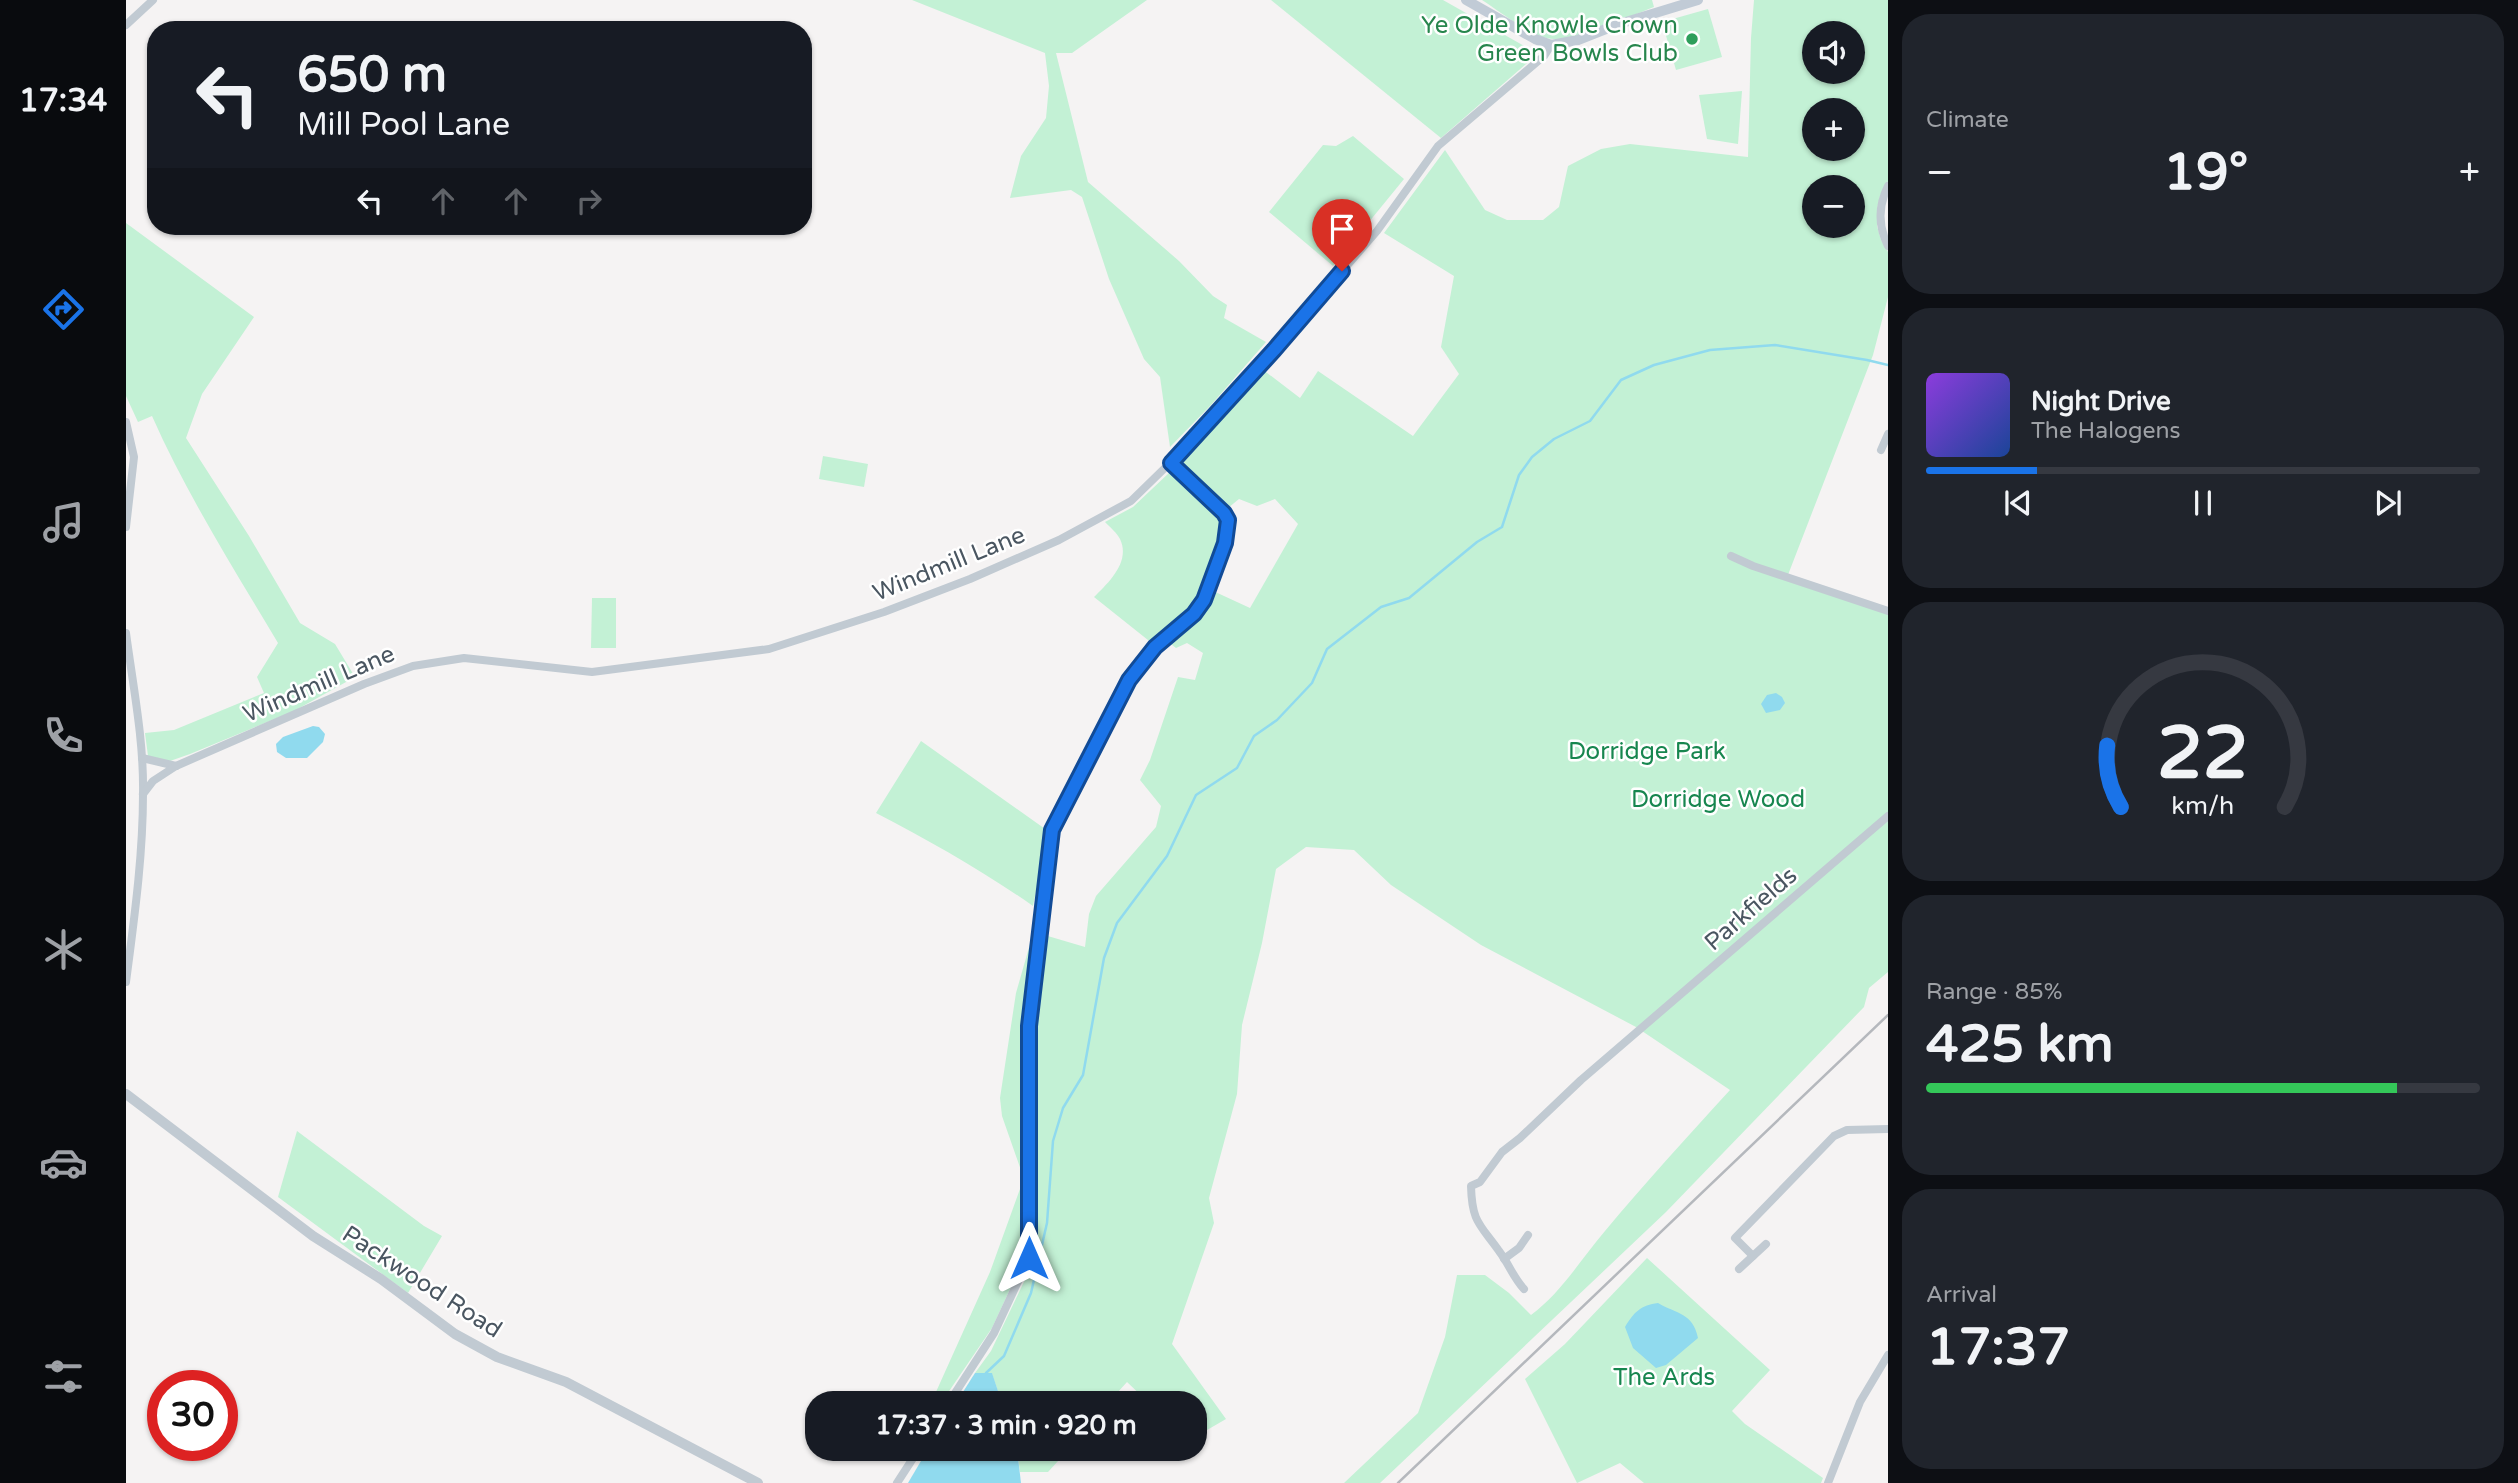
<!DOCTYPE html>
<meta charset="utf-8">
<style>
:root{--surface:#171b24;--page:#20242c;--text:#f1f3f6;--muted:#9ea1a6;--line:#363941;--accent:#1a73e8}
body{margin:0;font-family:"Varela Round",sans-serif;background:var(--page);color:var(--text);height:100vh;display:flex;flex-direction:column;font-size:26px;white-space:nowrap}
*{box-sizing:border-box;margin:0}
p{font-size:23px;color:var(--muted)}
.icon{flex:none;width:38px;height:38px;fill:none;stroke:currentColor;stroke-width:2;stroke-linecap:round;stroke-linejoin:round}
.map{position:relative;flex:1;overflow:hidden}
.panel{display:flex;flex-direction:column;gap:14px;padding:14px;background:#0d0f14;width:630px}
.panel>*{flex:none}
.banner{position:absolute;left:21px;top:21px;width:665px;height:214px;border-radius:28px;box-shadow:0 2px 5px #0004;background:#171b24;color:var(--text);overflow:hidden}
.fabs{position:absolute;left:1676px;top:21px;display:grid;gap:14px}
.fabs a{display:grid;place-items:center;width:63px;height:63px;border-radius:50%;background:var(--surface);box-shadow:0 2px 5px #0004;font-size:35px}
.speed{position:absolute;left:21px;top:1370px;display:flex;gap:14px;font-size:35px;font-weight:700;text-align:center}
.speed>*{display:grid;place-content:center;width:91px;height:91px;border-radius:50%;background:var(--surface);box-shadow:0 2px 5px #0004;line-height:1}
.speed .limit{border:10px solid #d22;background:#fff;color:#111}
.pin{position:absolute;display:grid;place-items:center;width:60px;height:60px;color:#fff;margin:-72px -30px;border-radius:50% 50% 50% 0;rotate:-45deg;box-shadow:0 0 7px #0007}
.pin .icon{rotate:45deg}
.me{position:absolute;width:77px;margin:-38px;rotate:0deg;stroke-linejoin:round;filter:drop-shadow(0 0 5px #0008)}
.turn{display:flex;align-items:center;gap:24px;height:147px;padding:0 35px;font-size:32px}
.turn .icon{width:91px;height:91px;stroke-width:2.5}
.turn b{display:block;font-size:49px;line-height:60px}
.lanes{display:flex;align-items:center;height:66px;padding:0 35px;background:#0003;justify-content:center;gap:35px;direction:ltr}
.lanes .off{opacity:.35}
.big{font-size:52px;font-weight:700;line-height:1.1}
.panel .tile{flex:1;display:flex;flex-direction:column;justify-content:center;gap:10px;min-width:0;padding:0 24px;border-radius:28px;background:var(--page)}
.panel .dial{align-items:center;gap:0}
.dial svg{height:182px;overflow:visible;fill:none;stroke:var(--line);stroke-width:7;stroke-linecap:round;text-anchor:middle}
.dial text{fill:var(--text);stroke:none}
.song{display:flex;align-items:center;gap:21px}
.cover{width:84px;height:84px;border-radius:10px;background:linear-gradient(135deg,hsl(270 70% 55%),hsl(220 70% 35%))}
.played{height:7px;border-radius:4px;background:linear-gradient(90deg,var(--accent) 20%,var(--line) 20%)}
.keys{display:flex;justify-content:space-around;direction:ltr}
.heat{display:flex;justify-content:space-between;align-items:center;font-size:38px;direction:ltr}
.charge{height:10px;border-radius:5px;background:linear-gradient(90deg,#34c759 85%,var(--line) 0)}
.trip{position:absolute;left:679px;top:1391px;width:402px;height:70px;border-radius:28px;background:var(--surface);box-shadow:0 2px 5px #0004;font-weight:700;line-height:70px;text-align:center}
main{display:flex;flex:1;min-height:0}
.tabs{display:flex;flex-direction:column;width:126px;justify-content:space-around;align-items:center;background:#090b0e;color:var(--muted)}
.tabs .icon{width:49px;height:49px}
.tabs .current{color:var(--accent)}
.tabs b{font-size:32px;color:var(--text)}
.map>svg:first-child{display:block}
</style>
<main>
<nav class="tabs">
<b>17:34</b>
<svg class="icon current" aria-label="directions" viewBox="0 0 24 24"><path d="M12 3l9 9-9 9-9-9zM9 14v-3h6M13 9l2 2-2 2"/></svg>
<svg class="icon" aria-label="music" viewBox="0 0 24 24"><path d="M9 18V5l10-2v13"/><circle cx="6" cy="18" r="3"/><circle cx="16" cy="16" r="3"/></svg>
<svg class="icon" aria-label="phone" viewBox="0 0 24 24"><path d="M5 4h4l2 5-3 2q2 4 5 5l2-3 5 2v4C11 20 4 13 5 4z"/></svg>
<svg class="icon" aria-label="climate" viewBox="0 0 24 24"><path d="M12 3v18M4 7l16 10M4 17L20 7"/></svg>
<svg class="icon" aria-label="car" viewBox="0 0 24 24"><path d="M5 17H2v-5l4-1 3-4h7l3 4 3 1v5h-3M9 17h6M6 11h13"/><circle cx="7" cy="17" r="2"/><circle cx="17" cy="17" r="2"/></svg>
<svg class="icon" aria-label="filters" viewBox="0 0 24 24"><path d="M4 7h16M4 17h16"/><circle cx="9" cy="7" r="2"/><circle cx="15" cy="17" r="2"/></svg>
</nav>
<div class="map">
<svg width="1762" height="1483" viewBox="0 0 1762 1483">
<rect width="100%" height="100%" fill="#f5f3f3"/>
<g fill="#c3f1d5" fill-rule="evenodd">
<path d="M786 0H1021L946 53H930L962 182 1053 261 1087 296 1101 305 1098 318 1140 342 1085 405 1044 447 1034 377 1018 359 983 279 956 197 945 190 884 198 895 156 920 118 923 86 919 53Z"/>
<path d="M1145 0H1317L1407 51 1408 57 1315 138Z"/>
<path d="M1356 0H1526L1528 7C1504 16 1453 40 1428 39 1408 39 1373 11 1356 0Z"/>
<path d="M1628 0H1762V181L1754 196 1751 209V226L1755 240 1762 252V297L1747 355 1660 580 1762 613V972L1743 988 1738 1007 1540 1212 1254 1483H1218L1292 1413 1319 1337 1331 1275H1359L1383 1293 1405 1315C1435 1293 1455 1259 1479 1231 1519 1183 1562 1136 1604 1090L1510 1027 1355 945 1265 885 1228 850 1180 847 1150 869 1136 943 1116 1025 1111 1094 1083 1198 1088 1223 1046 1344 1100 1419 1069 1437V1404L1023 1403 1001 1382 982 1403H876L866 1374 849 1373 865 1351 906 1265 908 1100 905 1027 915 934 959 947 963 914 970 896 1030 827 1035 806 1014 780 1024 760 1052 677 1069 680 1077 653 1061 643 1050 648 1041 641 1085 590 1124 608 1172 524 1149 499 1131 506 1113 499 1102 508 1088 499 1053 463 1136 369 1174 398 1192 371 1287 436 1333 374 1315 347 1328 276 1258 233 1319 150 1359 210 1381 220H1417L1433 207 1442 166 1475 149 1504 144 1622 157 1625 38ZM1689 33H1727V72H1689ZM1689 110H1727V149H1689ZM1689 187H1727V226H1689Z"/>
<path d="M1582 9 1596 57 1550 70 1536 22Z"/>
<path d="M1616 91 1612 144 1581 139 1573 95Z"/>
<path d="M1227 136 1278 179 1207 266 1143 212 1197 145 1210 146Z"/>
<path d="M0 223 128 317 76 394 60 438 123 536 174 623 209 644 229 677 168 711 64 754 44 761 22 756 19 733 48 730 138 693 131 677 152 643C108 569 61 495 26 416L12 422 0 396Z"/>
<path d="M697 456 742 464 738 487 693 479Z"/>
<path d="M1044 472 1097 523 1095 545 1067 611 1027 644 968 597C982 583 1005 562 994 539 991 533 984 527 979 522L1007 507Z"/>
<path d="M466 598H490V648H465Z"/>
<path d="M795 741 922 831 907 906C857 871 804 841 750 813Z"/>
<path d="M908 930 898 1025 897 1176 876 1116 874 1098 890 993Z"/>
<path d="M171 1131 298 1226 316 1236 282 1293 152 1197Z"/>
<path d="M898 1178 899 1257 866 1328 815 1403H805L864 1272Z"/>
<path d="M1521 1258 1644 1370 1606 1411 1619 1424 1697 1478 1695 1483H1518L1494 1463 1451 1483 1399 1379 1439 1344Z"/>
<path d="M891 1449H943L922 1472H894Z"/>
</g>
<g fill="#90daee">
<path d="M1650 693 1656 697 1659 703 1654 710 1640 713 1635 704 1641 695Z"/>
<path d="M187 726 193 727 199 734 197 742 181 758H160L151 752 150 744 157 737Z"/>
<path d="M1532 1303C1551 1314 1567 1313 1572 1338L1540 1365 1530 1368 1507 1348 1499 1327C1508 1312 1515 1305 1532 1303Z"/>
<path d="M849 1373H866L876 1403H830Z"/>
<path d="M802 1449H891L895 1483H782Z"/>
</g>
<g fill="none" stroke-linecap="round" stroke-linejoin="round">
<path stroke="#90daee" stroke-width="2.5" d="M860 1373 878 1356 905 1293 921 1223 927 1141 937 1108 957 1075 978 958 991 923 1041 856 1070 795 1111 768 1128 736 1151 720 1186 683 1201 649 1255 607 1283 598 1351 542 1376 527 1393 475 1406 457 1428 439 1464 421 1495 380 1528 365 1584 350 1649 345 1741 360 1762 365"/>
<g stroke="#c1cad2" stroke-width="8">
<path d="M0 25 27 0"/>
<path d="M1762 186C1752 206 1752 226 1762 246"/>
<path d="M0 422 8 457 0 527"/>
<path d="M1755 450 1762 434"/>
<path d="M1605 556 1627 566 1762 611"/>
<path d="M0 633C7 686 18 740 17 794 17 857 8 920 0 982"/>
<path d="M16 758 50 766"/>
<path d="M17 794 27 781 50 766 238 684 287 666 338 658 466 672 643 649 758 612 844 579 933 540 1005 501 1045 462 1148 350 1251 231 1312 146 1418 56 1425 45"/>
<path d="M1627 1256 1609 1238 1708 1136 1721 1130 1762 1129"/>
<path d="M1378 1259 1393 1248 1402 1235"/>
<path d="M1613 1269 1640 1244"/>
<path d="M1398 1289C1387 1277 1383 1264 1373 1251 1354 1224 1346 1223 1345 1186L1354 1182 1376 1152 1394 1138 1455 1080 1762 816"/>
<path d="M822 1404 868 1333 903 1258V1026L926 830 1003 680 1029 647 1068 614 1078 600 1101 533 1102 520 1097 512 1067 486 1045 462"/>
<path d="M771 1483 793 1449"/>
<path d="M1702 1483 1734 1402 1762 1355"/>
</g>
<path stroke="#c1cad2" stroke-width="10" d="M0 1094 187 1236 255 1279 329 1334 371 1357 440 1382 632 1483"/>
<path stroke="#c1cbd6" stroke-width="10" d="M1340 0 1409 39 1425 45 1452 40 1490 25 1572 0"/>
<path stroke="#b5b8bd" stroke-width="2.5" d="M1272 1483 1762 1015"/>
</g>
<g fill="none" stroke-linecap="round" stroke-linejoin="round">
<defs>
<path id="route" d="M903 1258V1026L926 830 1003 680 1029 647 1068 614 1078 600 1099 543 1102 520 1098 513 1045 463 1148 350 1216 271"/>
</defs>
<use href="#route" stroke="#114b97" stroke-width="18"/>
<use href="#route" stroke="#1a73e8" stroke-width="12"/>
</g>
<circle fill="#2e9e5b" stroke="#fff" stroke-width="2.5" cx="1566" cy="39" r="7"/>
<g text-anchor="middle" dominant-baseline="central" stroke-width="5" stroke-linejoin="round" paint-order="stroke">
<g font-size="24" fill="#27864d" stroke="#fff" text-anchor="end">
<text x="1552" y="25">Ye Olde Knowle Crown<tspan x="1552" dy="28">Green Bowls Club</tspan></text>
</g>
<g font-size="24" fill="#4a5661" stroke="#fff">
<text transform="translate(823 564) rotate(-22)">Windmill Lane</text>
<text transform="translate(193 684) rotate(-23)">Windmill Lane</text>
<text transform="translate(1625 909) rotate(-41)">Parkfields</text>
<text transform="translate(296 1282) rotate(33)">Packwood Road</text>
</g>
<g font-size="24" fill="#17864f" stroke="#fff">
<text x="1521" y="751">Dorridge Park</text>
<text x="1592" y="799">Dorridge Wood</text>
<text x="1538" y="1377">The Ards</text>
</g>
</g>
</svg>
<div class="fabs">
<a><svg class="icon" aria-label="sound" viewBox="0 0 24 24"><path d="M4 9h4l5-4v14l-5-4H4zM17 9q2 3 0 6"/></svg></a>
<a>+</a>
<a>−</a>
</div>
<div class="speed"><div class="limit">30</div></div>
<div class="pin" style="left:1216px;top:271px;background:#d93025"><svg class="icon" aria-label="arrive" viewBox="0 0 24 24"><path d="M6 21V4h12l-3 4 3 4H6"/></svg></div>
<svg class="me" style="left:903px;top:1258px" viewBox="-20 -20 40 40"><path d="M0-17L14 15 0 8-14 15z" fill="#1a73e8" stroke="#fff" stroke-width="4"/></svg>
<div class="trip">17:37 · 3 min · 920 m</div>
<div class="banner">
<div class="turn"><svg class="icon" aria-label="left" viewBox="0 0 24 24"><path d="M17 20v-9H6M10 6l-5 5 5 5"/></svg><div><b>650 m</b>Mill Pool Lane</div></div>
<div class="lanes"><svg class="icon" aria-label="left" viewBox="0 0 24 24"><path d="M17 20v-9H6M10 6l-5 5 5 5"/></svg><svg class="icon off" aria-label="ahead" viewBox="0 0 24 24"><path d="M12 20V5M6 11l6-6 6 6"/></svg><svg class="icon off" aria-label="ahead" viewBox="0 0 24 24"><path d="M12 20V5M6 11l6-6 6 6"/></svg><svg class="icon off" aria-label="right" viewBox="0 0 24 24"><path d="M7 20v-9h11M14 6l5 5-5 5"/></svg></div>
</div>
</div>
<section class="panel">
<div class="tile"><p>Climate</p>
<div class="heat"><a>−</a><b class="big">19°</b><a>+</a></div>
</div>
<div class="tile">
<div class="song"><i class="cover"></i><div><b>Night Drive</b><p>The Halogens</p></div></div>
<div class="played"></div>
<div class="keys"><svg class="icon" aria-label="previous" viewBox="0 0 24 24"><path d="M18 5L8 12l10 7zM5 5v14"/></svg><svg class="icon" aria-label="pause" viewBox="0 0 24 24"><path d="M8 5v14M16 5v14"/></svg><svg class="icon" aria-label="next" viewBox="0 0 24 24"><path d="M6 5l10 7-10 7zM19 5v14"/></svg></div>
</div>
<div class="tile dial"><svg viewBox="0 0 100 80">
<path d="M14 69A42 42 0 1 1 86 69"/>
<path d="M14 69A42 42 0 0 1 8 42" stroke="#1a73e8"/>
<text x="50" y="56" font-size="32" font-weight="700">22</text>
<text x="50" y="72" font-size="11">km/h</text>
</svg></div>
<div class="tile"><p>Range · 85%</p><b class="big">425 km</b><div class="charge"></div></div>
<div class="tile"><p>Arrival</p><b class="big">17:37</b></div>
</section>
</main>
